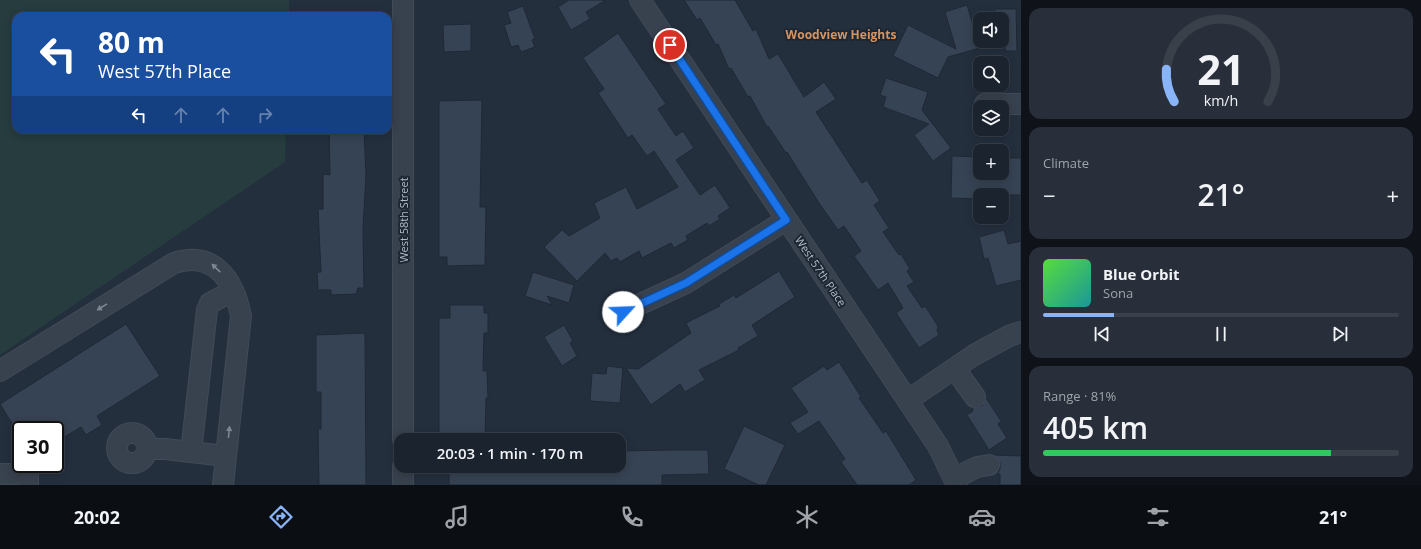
<!DOCTYPE html>
<meta charset="utf-8">
<style>
:root{--surface:#1b232e;--page:#282f3a;--text:#f1f3f6;--muted:#a0a4aa;--line:#39404a;--accent:#8ab4f8}
body{margin:0;font-family:"Open Sans",sans-serif;background:var(--page);color:var(--text);height:100vh;display:flex;flex-direction:column;font-size:15px;white-space:nowrap}
*{box-sizing:border-box;margin:0}
p{font-size:13px;color:var(--muted)}
.icon{flex:none;width:22px;height:22px;fill:none;stroke:currentColor;stroke-width:2;stroke-linecap:round;stroke-linejoin:round}
.map{position:relative;flex:1;overflow:hidden}
.sheet{display:flex;flex-direction:column;gap:8px;padding:8px;background:#0f1319;width:400px}
.sheet>*{flex:none}
.banner{position:absolute;left:12px;top:12px;width:380px;height:122px;border-radius:12px;box-shadow:0 2px 10px #0003,0 0 0 1px var(--line);background:#1a4fa0;color:#fff;overflow:hidden}
.fabs{position:absolute;left:973px;top:12px;display:grid;gap:8px}
.fabs a{display:grid;place-items:center;width:36px;height:36px;border-radius:8px;background:var(--surface);box-shadow:0 2px 10px #0003,0 0 0 1px var(--line);font-size:20px}
.speed{position:absolute;left:12px;top:421px;display:flex;gap:8px;font-size:20px;font-weight:700;text-align:center}
.speed>*{display:grid;place-content:center;width:52px;height:52px;border-radius:50%;background:var(--surface);box-shadow:0 2px 10px #0003,0 0 0 1px var(--line);line-height:1}
.speed .limit{border:2px solid #111;border-radius:6px;background:#fff;color:#111}
.pin{position:absolute;display:grid;place-items:center;width:34px;height:34px;color:#fff;margin:-17px;border:2px solid #fff;border-radius:50%;box-shadow:0 1px 4px #0007}
.me{position:absolute;width:44px;margin:-22px;rotate:65deg;stroke-linejoin:round;filter:drop-shadow(0 0 3px #0008)}
.turn{display:flex;align-items:center;gap:14px;height:84px;padding:0 20px;font-size:18px}
.turn .icon{width:52px;height:52px;stroke-width:2.5}
.turn b{display:block;font-size:28px;line-height:34px}
.lanes{display:flex;align-items:center;height:38px;padding:0 20px;background:#0003;justify-content:center;gap:20px;direction:ltr}
.lanes .off{opacity:.35}
.big{font-size:30px;font-weight:600;line-height:1.1}
.sheet .tile{flex:1;display:flex;flex-direction:column;justify-content:center;gap:6px;min-width:0;padding:0 14px;border-radius:12px;background:var(--page)}
.sheet .dial{align-items:center;gap:0}
.dial svg{height:104px;overflow:visible;fill:none;stroke:var(--line);stroke-width:7;stroke-linecap:round;text-anchor:middle}
.dial text{fill:var(--text);stroke:none}
.song{display:flex;align-items:center;gap:12px}
.cover{width:48px;height:48px;border-radius:6px;background:linear-gradient(135deg,hsl(110 70% 55%),hsl(180 70% 35%))}
.played{height:4px;border-radius:2px;background:linear-gradient(90deg,var(--accent) 20%,var(--line) 20%)}
.keys{display:flex;justify-content:space-around;direction:ltr}
.heat{display:flex;justify-content:space-between;align-items:center;font-size:22px;direction:ltr}
.charge{height:6px;border-radius:3px;background:linear-gradient(90deg,#34c759 81%,var(--line) 0)}
.trip{position:absolute;left:394px;top:433px;width:232px;height:40px;border-radius:12px;background:var(--surface);box-shadow:0 2px 10px #0003,0 0 0 1px var(--line);font-weight:600;line-height:40px;text-align:center}
.menu{display:flex;height:64px;justify-content:space-around;align-items:center;background:#0b0e12;color:var(--muted)}
.menu .icon{width:28px;height:28px}
.menu .on{color:var(--accent)}
.menu b{font-size:18px;color:var(--text)}
main{display:flex;flex:1;min-height:0}
.map>svg:first-child{display:block}
</style>
<main>
<div class="map">
<svg width="1021" height="485" viewBox="0 0 1021 485">
<rect width="100%" height="100%" fill="#242f3e"/>
<path fill="#263c3f" d="M0 0H289V16H16V130H286L285 162 0 355Z"/>
<g fill="#364354" stroke="#1f2835">
<path d="M569 0H606L586 12 590 19 571 30 558 7Z"/>
<path d="M684 0H735L753 31 756 29 769 59 778 54 804 97 824 82 836 99 816 112 862 183 867 180 880 201 874 205 889 228 883 232 899 255 901 254 910 269 907 271 914 282 907 286 922 308 925 306 938 326 937 331 939 335 919 348 896 313 903 308 888 283 878 290 854 256 861 251 844 226 838 230 819 203 787 152 786 153 768 126 767 127 750 96 748 97 731 68 729 69 718 44 716 45 700 18 697 20Z"/>
<path d="M967 5 980 48 948 57 938 78 893 56 908 25 956 49 945 12Z"/>
<path d="M523 6 535 39 532 40 535 47 521 52 518 45 511 47 504 25 511 23 507 12Z"/>
<path d="M995 9H1016L1017 51H1005V40L1002 41V19H995Z"/>
<path d="M471 24V51L444 52 443 25Z"/>
<path d="M618 33 666 104 658 109 676 136 683 131 694 148 676 160 700 195 715 185 730 208 718 216 720 219 709 226 707 223 686 236 688 240 674 248 671 243 642 258 639 251 620 262 617 258 611 261 605 253 577 281 544 247 562 230 569 236 600 218 594 203 626 187 637 209 678 187 654 151 647 156 632 135 628 138 598 93 604 89 583 58Z"/>
<path d="M886 78 928 92 922 110 951 148 933 161 914 135 929 124 883 107 886 97 880 95Z"/>
<path d="M482 100 480 207H486L485 265 447 266V257H439V101Z"/>
<path d="M329 130H364L366 175 363 228 364 288H358L356 294 331 295V290H318L317 272H321L318 209H323V174L330 175Z"/>
<path d="M952 156 980 157V173H1002V158H1021V195H980L979 199 951 198Z"/>
<path d="M1004 230 1008 244 1021 241V280L996 286 988 258 984 259 979 237Z"/>
<path d="M779 271 795 297 752 325 758 336 738 348 739 350 699 370 705 380 685 392 680 384 651 405 626 368 638 369 691 333 686 323 720 306 719 304 734 295 736 298Z"/>
<path d="M533 272 574 285 569 303 547 296 552 305 525 296Z"/>
<path d="M450 305H484V313H488V333H484L483 371H487L488 398H486L485 440H439V318H450Z"/>
<path d="M126 324 160 376 97 416 102 425 86 435 81 427 55 443V430H16L0 404Z"/>
<path d="M564 325 573 341 570 343 577 356 562 366 544 337Z"/>
<path d="M365 333 366 485H319L318 429H321V392H316V335Z"/>
<path d="M839 362 861 397 859 398 883 433 886 431 916 480 909 485H857L841 462 845 459 819 421 798 434 790 423 808 412 791 388 824 366 827 370Z"/>
<path d="M607 366 623 368 620 403 590 401 592 373 606 374Z"/>
<path d="M986 398 1001 421 998 424 1007 438 989 450 967 415 973 411 972 408 982 406Z"/>
<path d="M744 426 785 445 766 485H759L724 469Z"/>
<path d="M673 450H708L709 474 662 475V485H449V466L517 467V466H619V451Z"/>
<path d="M994 455 1021 456V485H1000V474H997L1000 469V463Z"/>
</g>
<g fill="none" stroke-linecap="round" stroke-linejoin="round">
<defs>
<g id="minor">
<path d="M640 0 938 446 957 485"/>
<path d="M985 104H1021"/>
<path d="M623 312 686 283 786 220"/>
<path d="M955 369 975 397"/>
<path d="M0 371 174 263C214 250 234 280 241 316L223 485"/>
<path d="M908 400 974 355 1009 336 1021 332"/>
<circle cx="132" cy="448" r="15"/>
<path d="M403 440V0"/>
<path d="M147 449H165L226 456"/>
<path d="M191 452 207 310 210 303 233 291"/>
<path d="M403 466V485"/>
<path d="M0 474H28V485"/>
<path d="M955 478 977 467 989 465"/>
</g>
</defs>
<use href="#minor" stroke="#414a57" stroke-width="22"/>
<use href="#minor" stroke="#38414e" stroke-width="20"/>
</g>
<defs><path id="oneway-solid" d="M-6-.8H1V-3.2L6.5 0L1 3.2V.8H-6Z"/></defs>
<g fill="#7c8592">
<use href="#oneway-solid" transform="translate(216 268) rotate(-136)"/>
<use href="#oneway-solid" transform="translate(102 307) rotate(148)"/>
<use href="#oneway-solid" transform="translate(229 432) rotate(-84)"/>
</g>
<g fill="none" stroke-linecap="round" stroke-linejoin="round">
<defs>
<path id="route" d="M623 312 686 283 786 220 670 45"/>
</defs>
<use href="#route" stroke="#114b97" stroke-width="10"/>
<use href="#route" stroke="#1a73e8" stroke-width="7"/>
</g>
<g text-anchor="middle" dominant-baseline="central" stroke-width="4" stroke-linejoin="round" paint-order="stroke">
<g font-size="11" fill="#b4bcc9" stroke="#1d2633">
<text transform="translate(403 220) rotate(-90)">West 58th Street</text>
<text transform="translate(821 271) rotate(56)">West 57th Place</text>
</g>
<g font-size="12" font-weight="bold" fill="#d59563" stroke="#1d2633">
<text x="841" y="34">Woodview Heights</text>
</g>
</g>
</svg>
<div class="fabs">
<a><svg class="icon" aria-label="sound" viewBox="0 0 24 24"><path d="M4 9h4l5-4v14l-5-4H4zM17 9q2 3 0 6"/></svg></a>
<a><svg class="icon" aria-label="search" viewBox="0 0 24 24"><circle cx="10" cy="10" r="6"/><path d="M15 15l6 6"/></svg></a>
<a><svg class="icon" aria-label="layers" viewBox="0 0 24 24"><path d="M12 4l9 5-9 5-9-5zM3 14l9 5 9-5"/></svg></a>
<a>+</a>
<a>−</a>
</div>
<div class="speed"><div class="limit">30</div></div>
<div class="pin" style="left:670px;top:45px;background:#d93025"><svg class="icon" aria-label="arrive" viewBox="0 0 24 24"><path d="M6 21V4h12l-3 4 3 4H6"/></svg></div>
<svg class="me" style="left:623px;top:312px" viewBox="-20 -20 40 40"><circle r="19" fill="#fff"/><path d="M0-13L10 11 0 6-10 11z" fill="#1a73e8"/></svg>
<div class="trip">20:03 · 1 min · 170 m</div>
<div class="banner">
<div class="turn"><svg class="icon" aria-label="left" viewBox="0 0 24 24"><path d="M17 20v-9H6M10 6l-5 5 5 5"/></svg><div><b>80 m</b>West 57th Place</div></div>
<div class="lanes"><svg class="icon" aria-label="left" viewBox="0 0 24 24"><path d="M17 20v-9H6M10 6l-5 5 5 5"/></svg><svg class="icon off" aria-label="ahead" viewBox="0 0 24 24"><path d="M12 20V5M6 11l6-6 6 6"/></svg><svg class="icon off" aria-label="ahead" viewBox="0 0 24 24"><path d="M12 20V5M6 11l6-6 6 6"/></svg><svg class="icon off" aria-label="right" viewBox="0 0 24 24"><path d="M7 20v-9h11M14 6l5 5-5 5"/></svg></div>
</div>
</div>
<section class="sheet">
<div class="tile dial"><svg viewBox="0 0 100 80">
<path d="M14 69A42 42 0 1 1 86 69"/>
<path d="M14 69A42 42 0 0 1 8 44" stroke="#8ab4f8"/>
<text x="50" y="56" font-size="32" font-weight="700">21</text>
<text x="50" y="72" font-size="11">km/h</text>
</svg></div>
<div class="tile"><p>Climate</p>
<div class="heat"><a>−</a><b class="big">21°</b><a>+</a></div>
</div>
<div class="tile">
<div class="song"><i class="cover"></i><div><b>Blue Orbit</b><p>Sona</p></div></div>
<div class="played"></div>
<div class="keys"><svg class="icon" aria-label="previous" viewBox="0 0 24 24"><path d="M18 5L8 12l10 7zM5 5v14"/></svg><svg class="icon" aria-label="pause" viewBox="0 0 24 24"><path d="M8 5v14M16 5v14"/></svg><svg class="icon" aria-label="next" viewBox="0 0 24 24"><path d="M6 5l10 7-10 7zM19 5v14"/></svg></div>
</div>
<div class="tile"><p>Range · 81%</p><b class="big">405 km</b><div class="charge"></div></div>
</section>
</main>
<nav class="menu">
<b>20:02</b>
<svg class="icon on" aria-label="directions" viewBox="0 0 24 24"><path d="M12 3l9 9-9 9-9-9zM9 14v-3h6M13 9l2 2-2 2"/></svg>
<svg class="icon" aria-label="music" viewBox="0 0 24 24"><path d="M9 18V5l10-2v13"/><circle cx="6" cy="18" r="3"/><circle cx="16" cy="16" r="3"/></svg>
<svg class="icon" aria-label="phone" viewBox="0 0 24 24"><path d="M5 4h4l2 5-3 2q2 4 5 5l2-3 5 2v4C11 20 4 13 5 4z"/></svg>
<svg class="icon" aria-label="climate" viewBox="0 0 24 24"><path d="M12 3v18M4 7l16 10M4 17L20 7"/></svg>
<svg class="icon" aria-label="car" viewBox="0 0 24 24"><path d="M5 17H2v-5l4-1 3-4h7l3 4 3 1v5h-3M9 17h6M6 11h13"/><circle cx="7" cy="17" r="2"/><circle cx="17" cy="17" r="2"/></svg>
<svg class="icon" aria-label="filters" viewBox="0 0 24 24"><path d="M4 7h16M4 17h16"/><circle cx="9" cy="7" r="2"/><circle cx="15" cy="17" r="2"/></svg>
<b>21°</b>
</nav>
